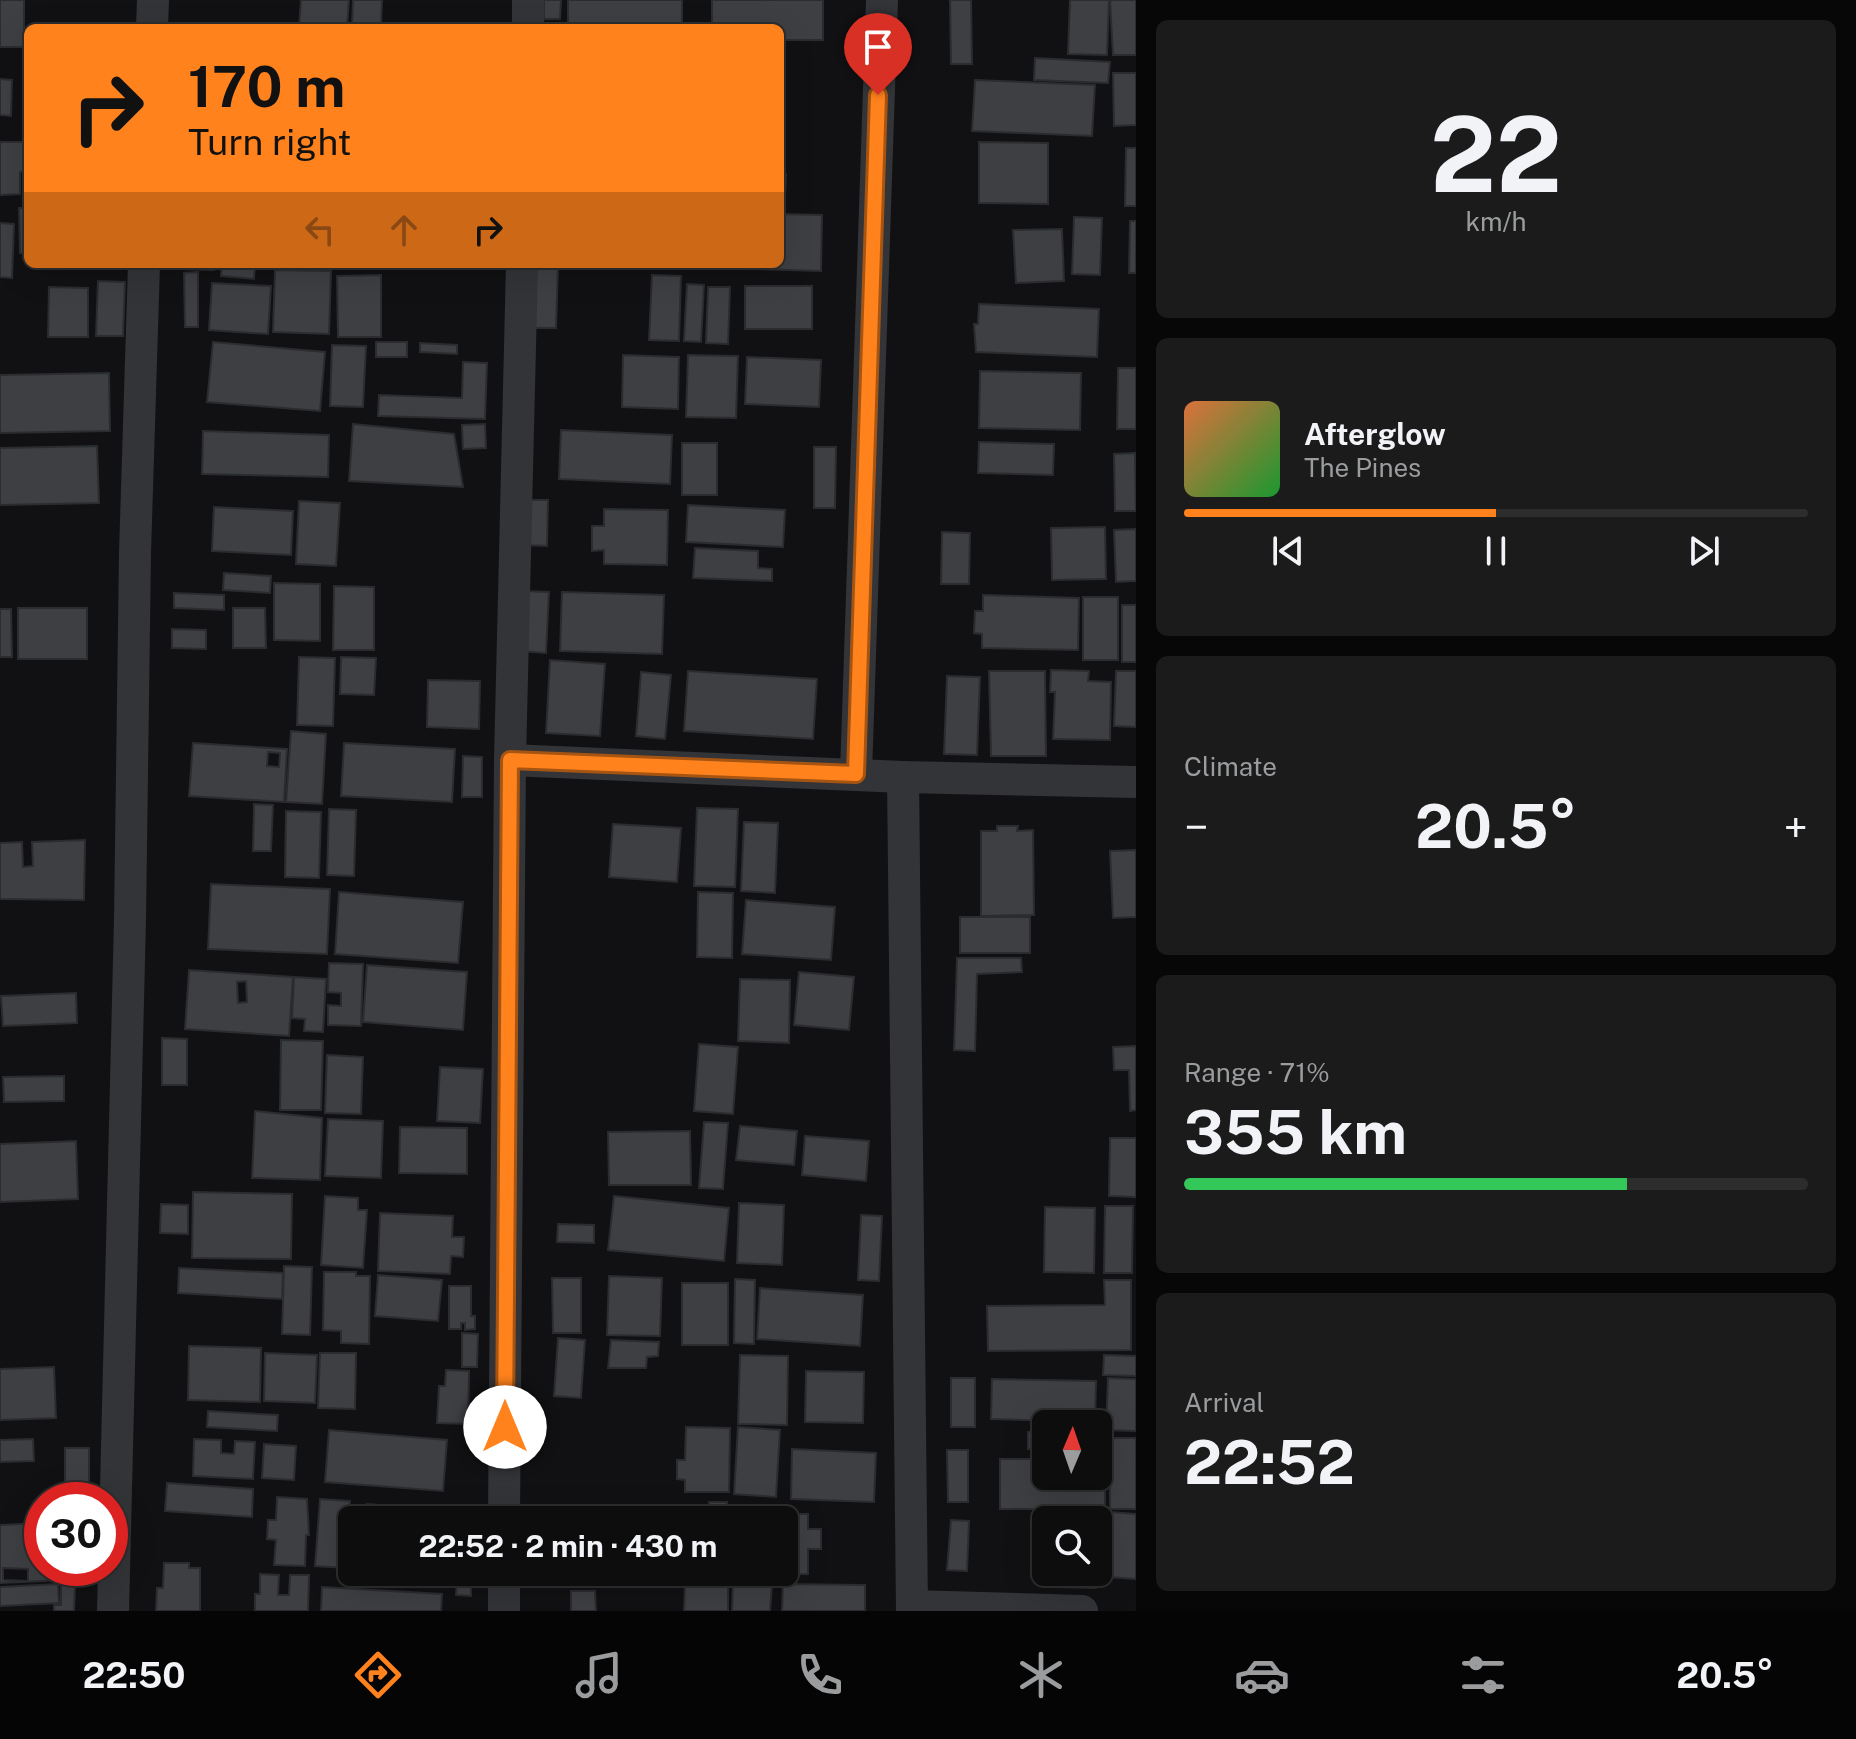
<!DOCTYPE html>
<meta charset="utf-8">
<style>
:root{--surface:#0d0d0e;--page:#1b1b1c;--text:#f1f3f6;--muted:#9a9c9e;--line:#2d2d2e;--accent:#ff821c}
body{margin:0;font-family:"Public Sans",sans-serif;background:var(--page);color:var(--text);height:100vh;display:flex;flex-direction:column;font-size:30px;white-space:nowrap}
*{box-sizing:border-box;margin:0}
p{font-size:26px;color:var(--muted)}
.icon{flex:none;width:44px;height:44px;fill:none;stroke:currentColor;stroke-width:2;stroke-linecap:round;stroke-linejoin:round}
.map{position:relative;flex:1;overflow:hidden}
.panel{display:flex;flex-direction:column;gap:20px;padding:20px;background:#070708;width:720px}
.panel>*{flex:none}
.top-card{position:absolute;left:24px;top:24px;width:760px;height:244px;border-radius:12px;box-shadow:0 8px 32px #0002,0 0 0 2px var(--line);background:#ff821c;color:#111;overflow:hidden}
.needle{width:52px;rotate:2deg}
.fabs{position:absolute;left:1032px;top:1410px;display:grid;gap:16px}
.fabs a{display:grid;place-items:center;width:80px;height:80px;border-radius:12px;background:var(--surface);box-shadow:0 8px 32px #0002,0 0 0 2px var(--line);font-size:40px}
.speed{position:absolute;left:24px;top:1482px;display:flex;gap:16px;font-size:40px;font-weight:700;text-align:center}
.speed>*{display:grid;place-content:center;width:104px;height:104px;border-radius:50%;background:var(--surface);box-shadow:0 8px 32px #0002,0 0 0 2px var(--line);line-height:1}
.speed .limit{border:12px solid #d22;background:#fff;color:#111}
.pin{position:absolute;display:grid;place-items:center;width:68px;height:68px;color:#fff;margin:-82px -34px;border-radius:50% 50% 50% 0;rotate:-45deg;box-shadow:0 0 8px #0007}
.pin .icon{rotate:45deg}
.me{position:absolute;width:88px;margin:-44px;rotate:0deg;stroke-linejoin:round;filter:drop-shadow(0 0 6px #0008)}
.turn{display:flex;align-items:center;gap:28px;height:168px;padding:0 32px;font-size:36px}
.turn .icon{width:104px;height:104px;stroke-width:2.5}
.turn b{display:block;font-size:56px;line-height:68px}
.lanes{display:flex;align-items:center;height:76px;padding:0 32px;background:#0003;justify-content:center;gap:40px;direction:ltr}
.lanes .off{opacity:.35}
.big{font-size:60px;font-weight:700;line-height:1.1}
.panel .card{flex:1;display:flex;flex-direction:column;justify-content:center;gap:12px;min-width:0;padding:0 28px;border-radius:12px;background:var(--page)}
.panel .dial{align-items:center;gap:0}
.dial b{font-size:104px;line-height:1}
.song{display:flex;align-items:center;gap:24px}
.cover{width:96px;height:96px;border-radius:12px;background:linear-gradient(135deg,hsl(20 70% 55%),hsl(130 70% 35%))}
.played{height:8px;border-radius:4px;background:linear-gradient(90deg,var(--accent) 50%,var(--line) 50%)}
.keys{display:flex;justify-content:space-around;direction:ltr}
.heat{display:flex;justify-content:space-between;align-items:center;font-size:44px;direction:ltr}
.charge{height:12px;border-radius:6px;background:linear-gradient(90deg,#34c759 71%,var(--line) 0)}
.trip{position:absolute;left:338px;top:1506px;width:460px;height:80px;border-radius:12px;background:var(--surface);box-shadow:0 8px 32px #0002,0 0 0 2px var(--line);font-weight:700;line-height:80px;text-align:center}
.dock{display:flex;height:128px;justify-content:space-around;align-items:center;background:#050506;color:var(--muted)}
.dock .icon{width:56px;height:56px}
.dock .active{color:var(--accent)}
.dock b{font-size:36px;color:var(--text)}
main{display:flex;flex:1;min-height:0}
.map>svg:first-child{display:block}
</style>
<main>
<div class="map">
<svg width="1136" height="1611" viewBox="0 0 1136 1611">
<rect width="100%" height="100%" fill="#111113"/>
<g fill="#3d3f43" stroke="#2b2c2f" stroke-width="2" fill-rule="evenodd">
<rect x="0" y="0" width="24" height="47"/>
<path d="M301 0H349L347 28H299Z"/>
<path d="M353 0H382L381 28 352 27Z"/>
<path d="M544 0H561L560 19H544Z"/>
<rect x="568" y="0" width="114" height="28"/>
<path d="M712 0H823V40H780V28H712Z"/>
<path d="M950 0H971L972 64H951Z"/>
<path d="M1070 0H1109L1107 55 1068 54Z"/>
<path d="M1110 0H1136V55H1113Z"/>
<path d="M1035 58 1110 62 1108 83 1034 80Z"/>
<path d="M1113 73H1136V125L1114 126Z"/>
<path d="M0 79 12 80 11 116 0 115Z"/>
<path d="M975 80 1095 85 1092 136 972 131Z"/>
<path d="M0 142H28V172H20V194L0 195Z"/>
<path d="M979 142 1048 143V204L979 203Z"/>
<path d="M1126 148H1136V206H1125Z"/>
<path d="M780 173 786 174 785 196H780Z"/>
<path d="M19 208H28V253H20Z"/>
<path d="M780 214 822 215 821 271 691 267V264H780Z"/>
<path d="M1074 217 1102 218 1100 275 1072 274Z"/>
<path d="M1130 221H1136V273H1129Z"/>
<path d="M0 223 14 224 12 278 0 277Z"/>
<path d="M1062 229 1064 281 1016 283 1013 230Z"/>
<path d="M183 264H215L214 270 183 269Z"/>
<path d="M222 264H255L254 279 221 276Z"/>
<path d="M535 267H558L556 328H534Z"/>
<path d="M275 270 331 271 329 334 273 332Z"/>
<path d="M198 272V327H185L184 273Z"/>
<path d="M381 275V337H338L337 276Z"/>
<path d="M652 275 681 276 679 341 649 340Z"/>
<path d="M98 281 125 282 123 336H96Z"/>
<path d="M212 283 271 286 268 334 209 330Z"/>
<path d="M687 284 704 285 701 342 684 341Z"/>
<rect x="745" y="286" width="67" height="43"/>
<path d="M49 287 88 288V337H48Z"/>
<path d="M708 287H730L728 344 706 343Z"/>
<path d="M979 304 1099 309 1097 357 976 352 974 324H978Z"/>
<path d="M213 342 325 352 320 411 207 402Z"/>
<rect x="376" y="342" width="31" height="15"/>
<path d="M420 343 457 345V354L420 352Z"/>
<path d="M332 345 366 346 363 407 330 406Z"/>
<path d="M623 355 679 357 678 409 622 407Z"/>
<path d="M688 355 738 356 736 418 686 417Z"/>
<path d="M747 357 821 360 819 407 745 404Z"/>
<path d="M463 362 487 363 485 419 378 416 379 395 462 398Z"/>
<path d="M1118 368H1136V429H1117Z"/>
<path d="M980 371 1081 373 1080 430 979 428Z"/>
<path d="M109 373 110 431 0 433V375Z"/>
<path d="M353 424 454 434 463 487 349 481Z"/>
<path d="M485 424 486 448 463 449 462 425Z"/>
<path d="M561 430 672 435 670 484 559 479Z"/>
<path d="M203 431 329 435 328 477 202 474Z"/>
<path d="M979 442 1054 444 1053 475 978 473Z"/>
<rect x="682" y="443" width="35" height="52"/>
<path d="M97 446 99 503 0 505V448Z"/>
<path d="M814 447H836L835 508H814Z"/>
<path d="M1135 453 1136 511H1115L1114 454Z"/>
<path d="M522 500H548L547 546 522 545Z"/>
<path d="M299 501 340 503 336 566 296 564Z"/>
<path d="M688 505 785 510 783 547 686 542Z"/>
<path d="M214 507 293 511 291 555 212 551Z"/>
<path d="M604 509 668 510 667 565 604 564V550L592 551V526H604Z"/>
<path d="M1105 527 1106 579 1052 580 1051 528Z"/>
<path d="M1136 529V581L1116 582 1114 530Z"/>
<path d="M942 532 970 533 969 584H941Z"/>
<path d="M695 548 758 551V568L772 569V581L693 578Z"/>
<path d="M224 573 271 576 270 593 223 590Z"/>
<path d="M274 583 320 584V641L274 640Z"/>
<path d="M334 586 374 587V650H333Z"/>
<path d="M523 591 549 592 546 653 521 651Z"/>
<path d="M562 592 664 595 662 654 560 651Z"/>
<path d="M174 593 224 595V610L174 608Z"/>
<path d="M983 595 1079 598 1078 650 982 648V634L974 633 975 611H983Z"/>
<rect x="1083" y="597" width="35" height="63"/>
<rect x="1122" y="605" width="14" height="57"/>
<rect x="18" y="608" width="69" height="51"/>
<path d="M233 608H265L266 648H233Z"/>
<path d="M0 609H11L12 657H0Z"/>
<path d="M172 629 206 630V649L172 648Z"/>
<path d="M299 657 335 658 333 726 297 725Z"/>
<path d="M341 657 376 658 374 695 340 694Z"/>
<path d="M550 660 605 664 600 736 546 733Z"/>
<path d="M1051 670 1089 671 1088 681 1111 682 1110 740 1053 739 1055 692H1050Z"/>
<path d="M688 671 817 679 813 739 684 731Z"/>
<path d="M989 671H1045L1046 756H991Z"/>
<path d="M1116 671H1136V727L1114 726Z"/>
<path d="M641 672 671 675 665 739 636 736Z"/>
<path d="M947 676 980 677 977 755 944 754Z"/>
<path d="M428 680 480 681 479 729 427 727Z"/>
<path d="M291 731 326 734 322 804 286 802Z"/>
<path d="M193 743 287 749 284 802 189 796ZM268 752 280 753 279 767 267 766Z"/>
<path d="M344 743 455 749 452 802 341 796Z"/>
<path d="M463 756 482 757V797H462Z"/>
<path d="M254 804 273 805 271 851H253Z"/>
<path d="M697 808 738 809 735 887 694 886Z"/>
<path d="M329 809 356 810 354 876 327 875Z"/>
<path d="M286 811 321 812 319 878 285 877Z"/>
<path d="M744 822 778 823 775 893 741 891Z"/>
<path d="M613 824 681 828 677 882 609 877Z"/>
<path d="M997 826H1018L1017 831 1033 830 1034 915 981 916V831H997Z"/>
<path d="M85 840 84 900 0 899V843L22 842 23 867 33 866 32 842Z"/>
<path d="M1136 850V917L1113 918 1110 851Z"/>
<path d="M211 884 330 889 327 954 208 949Z"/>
<path d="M339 892 463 902 458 963 335 954Z"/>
<path d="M698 892 733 893 732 958 697 957Z"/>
<path d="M746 900 835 907 831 960 742 954Z"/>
<rect x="960" y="917" width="70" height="36"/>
<path d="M957 958H1021L1022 972 977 974 975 1051 954 1050Z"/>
<path d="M329 963 363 964 361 1026 328 1025V1005L341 1006V993L328 992Z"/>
<path d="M367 965 467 972 463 1030 363 1022Z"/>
<path d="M189 970 293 977 289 1036 185 1029ZM246 981 247 1002 238 1003 237 982Z"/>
<path d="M799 972 854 977 849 1030 794 1025Z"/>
<path d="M294 977 326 979 323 1032 304 1031 305 1019 292 1018Z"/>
<path d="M740 979 790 980 789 1043 738 1041Z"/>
<path d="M76 993 77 1023 3 1026 1 996Z"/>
<path d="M162 1038 187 1039V1085H162Z"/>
<path d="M281 1040 323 1041 321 1110H280Z"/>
<path d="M699 1044 738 1047 733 1114 694 1111Z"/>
<path d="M1136 1046V1110L1130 1111 1129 1070H1114L1113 1047Z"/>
<path d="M327 1055 363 1057 361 1114 325 1113Z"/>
<path d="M440 1067 483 1069 480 1123 437 1121Z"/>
<path d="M64 1076V1101L4 1102 3 1077Z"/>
<path d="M255 1111 322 1118 320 1180 252 1178Z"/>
<path d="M328 1119 383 1121 381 1178 325 1176Z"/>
<path d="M704 1122 728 1123 723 1189 699 1188Z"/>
<path d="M740 1126 797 1131 794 1165 736 1160Z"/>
<path d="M400 1127 467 1128V1174L399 1173Z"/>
<path d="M690 1131 691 1185H609L608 1132Z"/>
<path d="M805 1136 869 1141 866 1181 802 1175Z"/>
<path d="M1110 1138H1136V1197L1109 1196Z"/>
<path d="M76 1141 78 1199 0 1202V1144Z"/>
<path d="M193 1192 292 1194 291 1259 192 1258Z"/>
<path d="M325 1196 358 1198V1210H367L363 1268 321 1265Z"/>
<path d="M614 1196 729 1208 724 1261 608 1250Z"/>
<path d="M739 1203 784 1205 782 1265 737 1263Z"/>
<path d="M161 1204 188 1205V1234L160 1233Z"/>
<path d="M1105 1206H1133L1132 1273H1104Z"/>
<path d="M1045 1207 1095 1208 1094 1273 1044 1272Z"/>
<path d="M380 1213 453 1216 452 1237H464L463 1257 451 1256 450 1274 378 1271Z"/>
<path d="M861 1215 882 1216 879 1281 858 1280Z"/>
<path d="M558 1224 594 1225V1243L557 1242Z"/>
<path d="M284 1266 312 1267 310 1335 282 1334Z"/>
<path d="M179 1268 283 1273 282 1299 178 1293Z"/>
<path d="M324 1272H356V1276H370L369 1344 341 1343V1331L323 1330Z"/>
<path d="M378 1275 442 1280 438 1321 375 1316Z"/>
<path d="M609 1276 662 1278 660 1336 607 1335Z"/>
<path d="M552 1278H581V1333H553Z"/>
<path d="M735 1279 755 1280 754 1344 734 1343Z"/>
<path d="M1104 1280H1131V1350L988 1351 987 1306 1105 1305Z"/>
<rect x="682" y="1283" width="46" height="62"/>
<path d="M449 1286H471V1316H475V1329L465 1330V1323H461V1329H449Z"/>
<path d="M760 1288 863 1295 860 1346 757 1339Z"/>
<path d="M462 1333 478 1334 477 1367H462Z"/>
<path d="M558 1338 585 1340 581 1398 554 1396Z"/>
<path d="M611 1340 659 1342 658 1356 647 1357 646 1368H608Z"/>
<path d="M189 1346 261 1348 260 1402 188 1400Z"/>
<path d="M265 1353 317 1355 315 1403 264 1401Z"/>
<path d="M320 1353H356L355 1409 318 1408Z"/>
<path d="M740 1355 788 1356 787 1425 738 1424Z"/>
<path d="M1104 1355 1136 1356V1376L1103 1375Z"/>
<path d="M54 1367 56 1418 0 1420V1369Z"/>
<path d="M446 1370 469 1371 468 1424 437 1423 439 1386H445Z"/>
<path d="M806 1371 864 1372 863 1423 805 1422Z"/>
<rect x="951" y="1378" width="24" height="49"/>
<path d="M1108 1378 1136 1379V1431L1106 1430Z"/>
<path d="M992 1379 1096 1381 1095 1422 991 1419Z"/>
<path d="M208 1411 278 1415 277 1431 207 1427Z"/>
<path d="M686 1427 730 1428 729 1492H685V1480L677 1479V1460H685Z"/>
<path d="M738 1427 780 1430 776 1497 734 1494Z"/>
<path d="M329 1430 447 1440 443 1491 325 1482Z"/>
<rect x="1028" y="1432" width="18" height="17"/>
<path d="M1109 1438H1136V1509H1110Z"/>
<path d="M33 1439 34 1461 0 1462V1440Z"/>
<path d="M194 1439 221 1440V1453L234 1454 235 1441 255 1442 253 1479 193 1476Z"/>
<path d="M264 1444 296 1446 294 1480 262 1478Z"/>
<rect x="65" y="1448" width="24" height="34"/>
<path d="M792 1449 876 1453 874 1502 791 1499Z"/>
<path d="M947 1450H968V1502H948Z"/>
<path d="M1000 1459H1046V1476H1098V1459H1105V1509H1000Z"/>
<path d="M167 1483 253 1489 252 1517 165 1511Z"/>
<path d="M277 1497 307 1499 309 1535H306L305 1566 274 1565 276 1540 267 1539 268 1520H276Z"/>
<path d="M320 1499 350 1501 348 1535H352V1553L347 1552 346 1568 315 1566Z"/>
<rect x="709" y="1502" width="18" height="18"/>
<path d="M367 1504 441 1510 440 1520H365Z"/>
<path d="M1111 1512 1136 1514V1579L1108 1577Z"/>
<path d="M737 1514H808V1529H821V1549H808V1574L738 1575V1572H784V1520H737Z"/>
<path d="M951 1520 969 1521 967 1571 947 1570Z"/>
<path d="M42 1523V1568H61L62 1580 0 1583V1525ZM3 1568 28 1569V1581L3 1580Z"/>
<path d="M164 1563H189V1568H200V1611H156L157 1588H163Z"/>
<path d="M371 1572H458L457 1581 371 1575Z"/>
<path d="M1056 1572H1097L1096 1588 1056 1587Z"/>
<path d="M260 1574 279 1575 278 1595H289L290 1575H309L308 1611H255V1594H260Z"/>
<path d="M457 1579 471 1580V1596L456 1595Z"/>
<path d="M733 1582 772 1584 770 1611H732Z"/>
<path d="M58 1584 59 1603 0 1606V1587Z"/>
<path d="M61 1584H75L74 1611H54V1605H61Z"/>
<path d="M783 1584 865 1585V1611H782Z"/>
<path d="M685 1586 728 1587V1611H684Z"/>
<path d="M322 1587 442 1594 441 1611H321Z"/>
<path d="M571 1591H595L596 1611H571Z"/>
</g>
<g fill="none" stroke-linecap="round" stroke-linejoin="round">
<g stroke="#323438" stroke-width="32">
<path d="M152 28 153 0"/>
<path d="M528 28V0"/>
<path d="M510 760 903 777 1136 782"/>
<path d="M856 774 882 0"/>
<path d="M903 777 912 1611"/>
<path d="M504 1520 510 760 522 264"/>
<path d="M912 1606 1082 1611"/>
<path d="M113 1611 130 919 135 553 144 264"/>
<path d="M504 1611V1572"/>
</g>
</g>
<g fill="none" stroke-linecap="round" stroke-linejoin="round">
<defs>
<path id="route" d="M505 1427 510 760 856 774 878 95"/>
</defs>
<use href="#route" stroke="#a65412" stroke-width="20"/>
<use href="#route" stroke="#ff821c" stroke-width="14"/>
</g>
</svg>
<div class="fabs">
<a><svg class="needle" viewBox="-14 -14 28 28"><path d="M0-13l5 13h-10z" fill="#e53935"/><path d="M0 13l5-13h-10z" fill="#9a9c9e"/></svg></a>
<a><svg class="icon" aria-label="search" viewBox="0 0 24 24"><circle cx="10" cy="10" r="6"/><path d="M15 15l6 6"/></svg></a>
</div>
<div class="speed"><div class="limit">30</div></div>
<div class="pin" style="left:878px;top:95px;background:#d93025"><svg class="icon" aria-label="arrive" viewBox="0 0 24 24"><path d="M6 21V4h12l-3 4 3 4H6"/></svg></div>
<svg class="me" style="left:505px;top:1427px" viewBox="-20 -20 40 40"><circle r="19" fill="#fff"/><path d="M0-13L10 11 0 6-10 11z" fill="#ff821c"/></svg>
<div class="trip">22:52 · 2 min · 430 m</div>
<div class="top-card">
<div class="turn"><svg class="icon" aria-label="right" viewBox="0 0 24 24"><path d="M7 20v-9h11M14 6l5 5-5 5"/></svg><div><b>170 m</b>Turn right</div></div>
<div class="lanes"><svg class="icon off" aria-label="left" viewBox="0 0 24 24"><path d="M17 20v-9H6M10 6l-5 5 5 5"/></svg><svg class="icon off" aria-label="ahead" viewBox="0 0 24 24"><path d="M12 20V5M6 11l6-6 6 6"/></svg><svg class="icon" aria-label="right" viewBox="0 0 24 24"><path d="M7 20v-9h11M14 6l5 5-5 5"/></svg></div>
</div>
</div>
<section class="panel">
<div class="card dial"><b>22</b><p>km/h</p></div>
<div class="card">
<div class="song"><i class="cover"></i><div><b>Afterglow</b><p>The Pines</p></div></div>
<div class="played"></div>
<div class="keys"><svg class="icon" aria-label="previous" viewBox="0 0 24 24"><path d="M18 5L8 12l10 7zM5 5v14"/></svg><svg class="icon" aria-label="pause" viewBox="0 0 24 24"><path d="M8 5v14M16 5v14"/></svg><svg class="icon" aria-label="next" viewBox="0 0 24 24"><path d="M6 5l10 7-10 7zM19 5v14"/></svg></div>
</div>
<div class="card"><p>Climate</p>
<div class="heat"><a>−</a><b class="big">20.5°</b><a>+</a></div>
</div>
<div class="card"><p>Range · 71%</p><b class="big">355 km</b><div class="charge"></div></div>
<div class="card"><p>Arrival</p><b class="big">22:52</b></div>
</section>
</main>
<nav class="dock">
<b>22:50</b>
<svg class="icon active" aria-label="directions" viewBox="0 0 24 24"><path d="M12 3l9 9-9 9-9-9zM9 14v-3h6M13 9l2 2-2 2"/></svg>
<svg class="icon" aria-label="music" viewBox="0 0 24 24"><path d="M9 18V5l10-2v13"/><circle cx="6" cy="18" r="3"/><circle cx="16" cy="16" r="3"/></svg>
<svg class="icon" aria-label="phone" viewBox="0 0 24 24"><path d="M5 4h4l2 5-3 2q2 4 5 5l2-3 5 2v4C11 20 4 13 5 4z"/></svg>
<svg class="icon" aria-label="climate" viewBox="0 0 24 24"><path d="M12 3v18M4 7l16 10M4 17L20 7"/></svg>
<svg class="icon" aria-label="car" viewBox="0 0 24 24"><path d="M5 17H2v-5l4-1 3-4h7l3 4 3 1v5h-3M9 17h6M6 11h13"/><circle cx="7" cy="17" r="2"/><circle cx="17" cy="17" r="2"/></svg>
<svg class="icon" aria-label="filters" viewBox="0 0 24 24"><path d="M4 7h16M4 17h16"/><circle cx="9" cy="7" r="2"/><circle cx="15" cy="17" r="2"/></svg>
<b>20.5°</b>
</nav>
